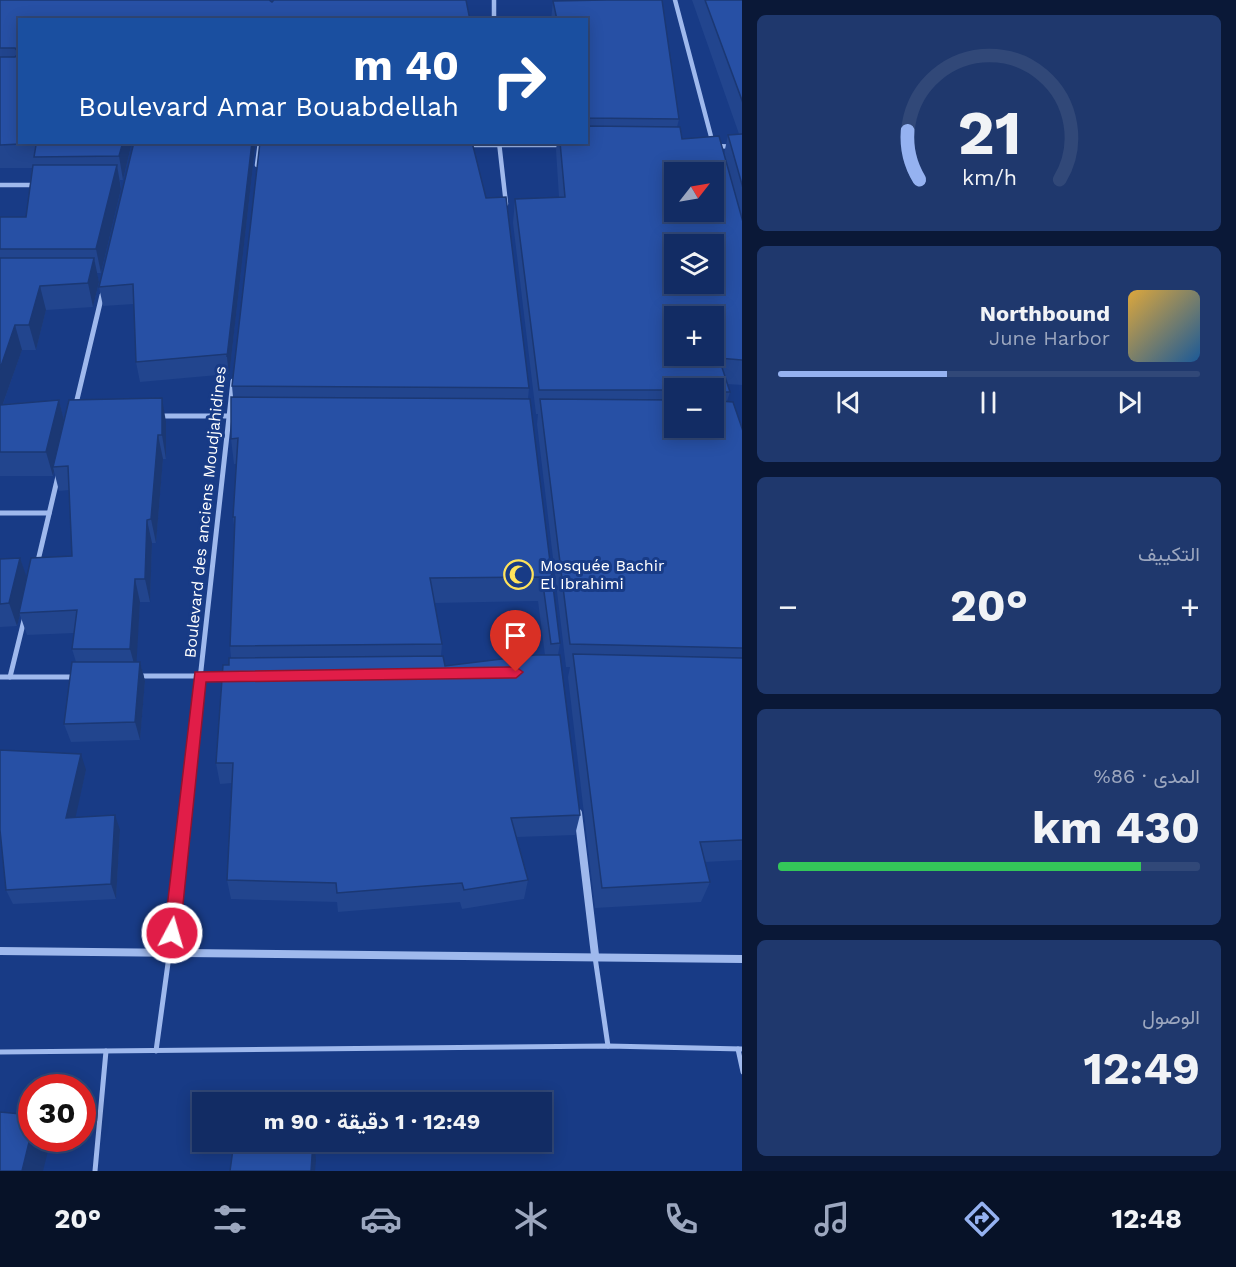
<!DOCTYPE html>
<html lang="ar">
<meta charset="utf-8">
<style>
:root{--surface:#122c64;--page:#1f386d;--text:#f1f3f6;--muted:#9ca7bf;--line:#314878;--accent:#95b2f1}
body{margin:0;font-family:"Work Sans",Vazirmatn,sans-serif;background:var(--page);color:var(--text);direction:rtl;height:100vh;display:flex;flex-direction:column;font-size:22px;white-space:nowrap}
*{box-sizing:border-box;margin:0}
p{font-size:20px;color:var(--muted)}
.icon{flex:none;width:33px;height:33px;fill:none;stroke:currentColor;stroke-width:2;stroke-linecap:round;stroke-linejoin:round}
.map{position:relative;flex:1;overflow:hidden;direction:ltr}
.sheet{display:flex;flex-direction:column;gap:15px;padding:15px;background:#0a1837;width:494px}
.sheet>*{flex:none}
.guide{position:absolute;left:18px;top:18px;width:570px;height:126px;border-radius:0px;box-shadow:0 3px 15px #0003,0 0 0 2px var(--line);direction:rtl;background:#1a4fa0;color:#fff;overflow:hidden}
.needle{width:39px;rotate:59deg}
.buttons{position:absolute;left:664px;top:162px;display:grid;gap:12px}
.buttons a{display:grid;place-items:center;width:60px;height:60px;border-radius:0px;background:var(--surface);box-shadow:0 3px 15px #0003,0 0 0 2px var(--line);font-size:30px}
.speed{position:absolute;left:18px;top:1074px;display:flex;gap:12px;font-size:30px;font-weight:700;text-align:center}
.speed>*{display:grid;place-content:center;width:78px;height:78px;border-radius:50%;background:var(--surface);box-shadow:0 3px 15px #0003,0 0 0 2px var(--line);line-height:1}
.speed .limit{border:9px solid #d22;background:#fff;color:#111}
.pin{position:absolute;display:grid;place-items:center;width:51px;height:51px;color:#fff;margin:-62px -26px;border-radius:50% 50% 50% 0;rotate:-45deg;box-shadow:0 0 6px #0007}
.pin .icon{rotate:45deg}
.me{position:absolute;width:66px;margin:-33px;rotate:6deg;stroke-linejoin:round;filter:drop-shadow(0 0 4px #0008)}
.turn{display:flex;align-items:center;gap:21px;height:126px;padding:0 30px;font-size:27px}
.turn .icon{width:78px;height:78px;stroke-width:2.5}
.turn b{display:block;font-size:42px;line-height:51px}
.big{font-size:45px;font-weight:700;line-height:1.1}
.sheet .card{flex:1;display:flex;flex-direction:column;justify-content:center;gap:9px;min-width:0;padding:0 21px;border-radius:9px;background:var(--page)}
.sheet .dial{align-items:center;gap:0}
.dial svg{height:156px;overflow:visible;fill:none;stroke:var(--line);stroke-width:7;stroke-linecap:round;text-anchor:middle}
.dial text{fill:var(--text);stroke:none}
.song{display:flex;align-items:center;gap:18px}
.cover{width:72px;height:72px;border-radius:9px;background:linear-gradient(135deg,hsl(40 70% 55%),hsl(210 70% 35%))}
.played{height:6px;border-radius:3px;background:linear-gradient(90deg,var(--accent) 40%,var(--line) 40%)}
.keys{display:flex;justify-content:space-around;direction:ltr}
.heat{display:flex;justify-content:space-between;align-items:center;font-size:33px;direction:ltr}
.charge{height:9px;border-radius:4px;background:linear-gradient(90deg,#34c759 86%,var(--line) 0)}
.trip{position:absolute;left:192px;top:1092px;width:360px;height:60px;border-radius:0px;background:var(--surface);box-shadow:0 3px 15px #0003,0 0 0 2px var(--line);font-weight:700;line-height:60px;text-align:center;direction:rtl}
.tab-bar{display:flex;height:96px;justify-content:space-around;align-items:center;background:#071228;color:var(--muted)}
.tab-bar .icon{width:42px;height:42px}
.tab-bar .on{color:var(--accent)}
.tab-bar b{font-size:27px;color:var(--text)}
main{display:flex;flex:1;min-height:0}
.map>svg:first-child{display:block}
</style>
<main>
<section class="sheet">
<div class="card dial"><svg viewBox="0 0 100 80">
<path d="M14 69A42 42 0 1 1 86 69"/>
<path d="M14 69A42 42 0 0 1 8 44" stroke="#95b2f1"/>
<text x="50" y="56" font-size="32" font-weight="700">21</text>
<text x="50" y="72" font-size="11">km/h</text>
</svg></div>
<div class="card">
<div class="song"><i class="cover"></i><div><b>Northbound</b><p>June Harbor</p></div></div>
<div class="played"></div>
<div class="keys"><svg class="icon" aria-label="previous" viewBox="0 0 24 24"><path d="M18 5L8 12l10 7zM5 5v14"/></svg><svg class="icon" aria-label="pause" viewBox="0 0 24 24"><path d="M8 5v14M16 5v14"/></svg><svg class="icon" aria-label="next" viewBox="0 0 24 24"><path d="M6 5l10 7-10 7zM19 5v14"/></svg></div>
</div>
<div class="card"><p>التكييف</p>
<div class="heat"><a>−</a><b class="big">20°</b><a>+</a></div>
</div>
<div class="card"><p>المدى · 86%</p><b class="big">430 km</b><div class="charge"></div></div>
<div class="card"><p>الوصول</p><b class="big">12:49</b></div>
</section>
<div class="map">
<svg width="743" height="1171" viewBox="0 0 743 1171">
<rect width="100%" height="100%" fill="#183b86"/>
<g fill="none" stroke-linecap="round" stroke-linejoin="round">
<g stroke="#9fb9ed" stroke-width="5">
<path d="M595 957 608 1046"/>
<path d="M738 1049 743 1072"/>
<path d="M156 1051 169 956"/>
<path d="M0 1052 608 1046 743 1049"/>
<path d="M95 1171 106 1051"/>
</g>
<g stroke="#9fb9ed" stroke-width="4.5">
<path d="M494 0V20"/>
<path d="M675 0 713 144"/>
<path d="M499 142 506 204"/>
<path d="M465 145H563"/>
<path d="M714 146 743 147"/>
<path d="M257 165 260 142"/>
<path d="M0 185H38"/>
<path d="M102 297 103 292"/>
</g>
<g stroke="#9fb9ed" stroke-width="5">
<path d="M75 408 102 295"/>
<path d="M160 416H230"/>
<path d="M0 513H49"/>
<path d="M37 565 58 476"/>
<path d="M136 676H230"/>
<path d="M0 677H77"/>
<path d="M10 677 25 616"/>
<path d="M200 679 233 381"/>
</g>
<g stroke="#9fb9ed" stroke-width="8">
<path d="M578 813 595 955"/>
<path d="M0 951 743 959"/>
<path d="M169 956 200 677"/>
</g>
</g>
<g fill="#22458e" fill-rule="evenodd">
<path d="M0 0 270 1 272 2 466 0 20 20 132 142 123 180H120L121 189 101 273H97L99 282 93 307 46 310 36 350H22L3 404 59 400 64 421 166 422V459H163L156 543H152L150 602H140L136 662H140L145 681 140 740 71 742 64 724 76 662 72 649 74 633 27 635 20 615 17 626 0 627V559L20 558 26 577 72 556 69 490 59 491 54 471 53 476H0V217H26L32 168H0Z"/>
<path d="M598 0H662L679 119 677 127 682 139 724 154 728 135 739 134 692 0H743V385L727 384 730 392 727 401 743 431V860L705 862 710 882 701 902 595 908 568 677 570 667H566L537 424 538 414H536L513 223 515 199 559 197 556 150 557 142H586V20H551L553 1ZM675 388H714L675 428Z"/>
<path d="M134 142H254L255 148 229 377V374L140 382 136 362 134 304 103 306 99 287Z"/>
<path d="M232 386 529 388 528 399 560 643 558 655 580 815 575 835 517 837 528 880 524 899 462 909 460 902 338 912 337 902 231 899 227 880 232 783 220 784 216 763 229 665 231 658 230 646 235 533 233 517 236 464H234L231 439 233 397ZM538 601 545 655 445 666 441 656 442 644 434 603Z"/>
<path d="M86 770 75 817 120 830 116 899 13 904 6 890Z"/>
</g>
<g fill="#1b3874">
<path d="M123 142H132L123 180 119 156Z"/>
<path d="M252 142H254L255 148 229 377 227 357Z"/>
<path d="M117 165 121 189 101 273 96 249Z"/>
<path d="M94 258 99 282 93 307 88 283Z"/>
<path d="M40 286 46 310 36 350 29 325Z"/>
<path d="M15 325 22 350 0 412V369Z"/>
<path d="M162 398 166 422V459L162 435Z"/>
<path d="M59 400 65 425 53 467 54 471 53 476 46 452Z"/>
<path d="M158 435 163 459 156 543 151 519Z"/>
<path d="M147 520 152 543 150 602 145 579Z"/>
<path d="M20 558 28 581 19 613 20 615 17 626 9 603Z"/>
<path d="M135 579 140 602 136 671 130 649Z"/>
<path d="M140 662 145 681 140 740 135 722Z"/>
<path d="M81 754 86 770 72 833 66 818Z"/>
<path d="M115 815 120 830 116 899 111 884Z"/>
<path d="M32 1130V1138H50L51 1139 43 1171H22Z"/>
<path d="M313 1142H314L316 1160 315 1171H311Z"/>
</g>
<g fill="#2750a5" stroke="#1b3874" stroke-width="1.5" fill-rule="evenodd">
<path d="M0 0H269L272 2 274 0H466L470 20H20V142H123L119 156 34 157 36 145 21 144 0 145V57H15L19 53 15 48H0Z"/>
<path d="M606 0H662L679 119 586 118V20H557L553 1Z"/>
<path d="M705 0H743V103Z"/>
<path d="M586 126 680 127 682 139 719 136 743 222V360L719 358 730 392H719L716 398 720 401 733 402 743 431V648L570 644 540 399 675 400V428H714V388H675V390H539L515 199 565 197 560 142H586ZM675 172H714V212H675ZM675 244H714V284H675ZM675 316H714V356H675Z"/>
<path d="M743 134V188L728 135Z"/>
<path d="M134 142H252L227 357V354L136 362 133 284 99 287Z"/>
<path d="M260 142H472L486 198 506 197 529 388 232 386Z"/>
<path d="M33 165H117L96 249H0V217H26Z"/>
<path d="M0 258H94L88 283 40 286 29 325H15L0 369Z"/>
<path d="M231 397 530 399 560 643 551 644 542 577 430 578 442 644 230 646 235 517H233L238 438 231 439Z"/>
<path d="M162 398V435H158L151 519 147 520 145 579H135L130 649H72L77 610 19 613 31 558 72 556 68 466 53 467 69 400Z"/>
<path d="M59 400 46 452H0V405Z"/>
<path d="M20 558 9 603 0 604V559Z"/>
<path d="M573 654 743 658V840L700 842 710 882 602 888Z"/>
<path d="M535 655H560L580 815 511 818 528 880 464 890 462 883 337 893 336 883 227 880 233 763H216L223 665H229V658L443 656 445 666Z"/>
<path d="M72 662H140L135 722 64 724Z"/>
<path d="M0 750 81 754 66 818 115 815 111 884 6 890 0 830Z"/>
<path d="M0 1112 32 1115V1130L22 1171H0Z"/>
<path d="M234 1142H313L311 1171H230Z"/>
</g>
<path fill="#e11d48" stroke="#92132f" stroke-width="1.5" d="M516 667 523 672 516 678 206 682 180 933 178 938 172 940 166 938 164 933 195 672Z"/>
<defs>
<symbol id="mosque-ring" viewBox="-11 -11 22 22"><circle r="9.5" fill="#183b86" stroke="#ffe35b" stroke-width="1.5"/><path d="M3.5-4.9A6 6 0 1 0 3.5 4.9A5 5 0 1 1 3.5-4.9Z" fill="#ffe35b"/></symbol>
</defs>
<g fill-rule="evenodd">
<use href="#mosque-ring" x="502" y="558" width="33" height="33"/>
</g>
<g text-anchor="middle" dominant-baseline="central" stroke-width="6" stroke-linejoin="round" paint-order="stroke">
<g font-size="16" fill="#fff" stroke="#183b86">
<text transform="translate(205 512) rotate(-84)">Boulevard des anciens Moudjahidines</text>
</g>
<g font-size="16" fill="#fff" stroke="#183b86" text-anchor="start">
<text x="540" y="565">Mosquée Bachir<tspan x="540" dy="18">El Ibrahimi</tspan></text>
</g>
</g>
</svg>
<div class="buttons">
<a><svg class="needle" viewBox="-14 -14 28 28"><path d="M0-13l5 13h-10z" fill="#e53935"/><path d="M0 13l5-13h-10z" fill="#9ca7bf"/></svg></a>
<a><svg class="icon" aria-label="layers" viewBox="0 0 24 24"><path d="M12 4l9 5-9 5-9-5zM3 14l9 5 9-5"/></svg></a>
<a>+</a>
<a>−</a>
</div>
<div class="speed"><div class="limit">30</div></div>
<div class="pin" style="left:516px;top:672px;background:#d93025"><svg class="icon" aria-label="arrive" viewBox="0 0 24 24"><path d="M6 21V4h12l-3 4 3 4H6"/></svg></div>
<svg class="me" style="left:172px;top:933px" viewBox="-20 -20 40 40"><circle r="17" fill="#e11d48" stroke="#fff" stroke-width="3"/><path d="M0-11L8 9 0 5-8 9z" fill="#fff"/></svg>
<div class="trip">12:49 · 1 دقيقة · 90 m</div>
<div class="guide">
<div class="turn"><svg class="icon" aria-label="right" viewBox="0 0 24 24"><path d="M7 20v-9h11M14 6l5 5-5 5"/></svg><div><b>40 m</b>Boulevard Amar Bouabdellah</div></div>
</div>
</div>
</main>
<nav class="tab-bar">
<b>12:48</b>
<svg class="icon on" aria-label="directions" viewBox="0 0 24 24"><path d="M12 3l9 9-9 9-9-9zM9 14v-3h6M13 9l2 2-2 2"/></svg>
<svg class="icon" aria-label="music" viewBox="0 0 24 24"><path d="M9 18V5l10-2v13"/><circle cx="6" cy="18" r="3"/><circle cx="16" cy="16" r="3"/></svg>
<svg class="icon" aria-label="phone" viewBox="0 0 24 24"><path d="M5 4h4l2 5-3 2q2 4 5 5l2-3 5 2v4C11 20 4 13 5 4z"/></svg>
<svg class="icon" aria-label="climate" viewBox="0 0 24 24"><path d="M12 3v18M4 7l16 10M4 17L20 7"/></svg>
<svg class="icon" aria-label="car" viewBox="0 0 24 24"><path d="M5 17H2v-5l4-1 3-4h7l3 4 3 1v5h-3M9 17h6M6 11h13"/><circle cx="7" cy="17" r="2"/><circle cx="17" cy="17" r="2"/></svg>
<svg class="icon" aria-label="filters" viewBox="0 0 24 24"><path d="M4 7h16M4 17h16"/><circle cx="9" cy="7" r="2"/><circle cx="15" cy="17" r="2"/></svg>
<b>20°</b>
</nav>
